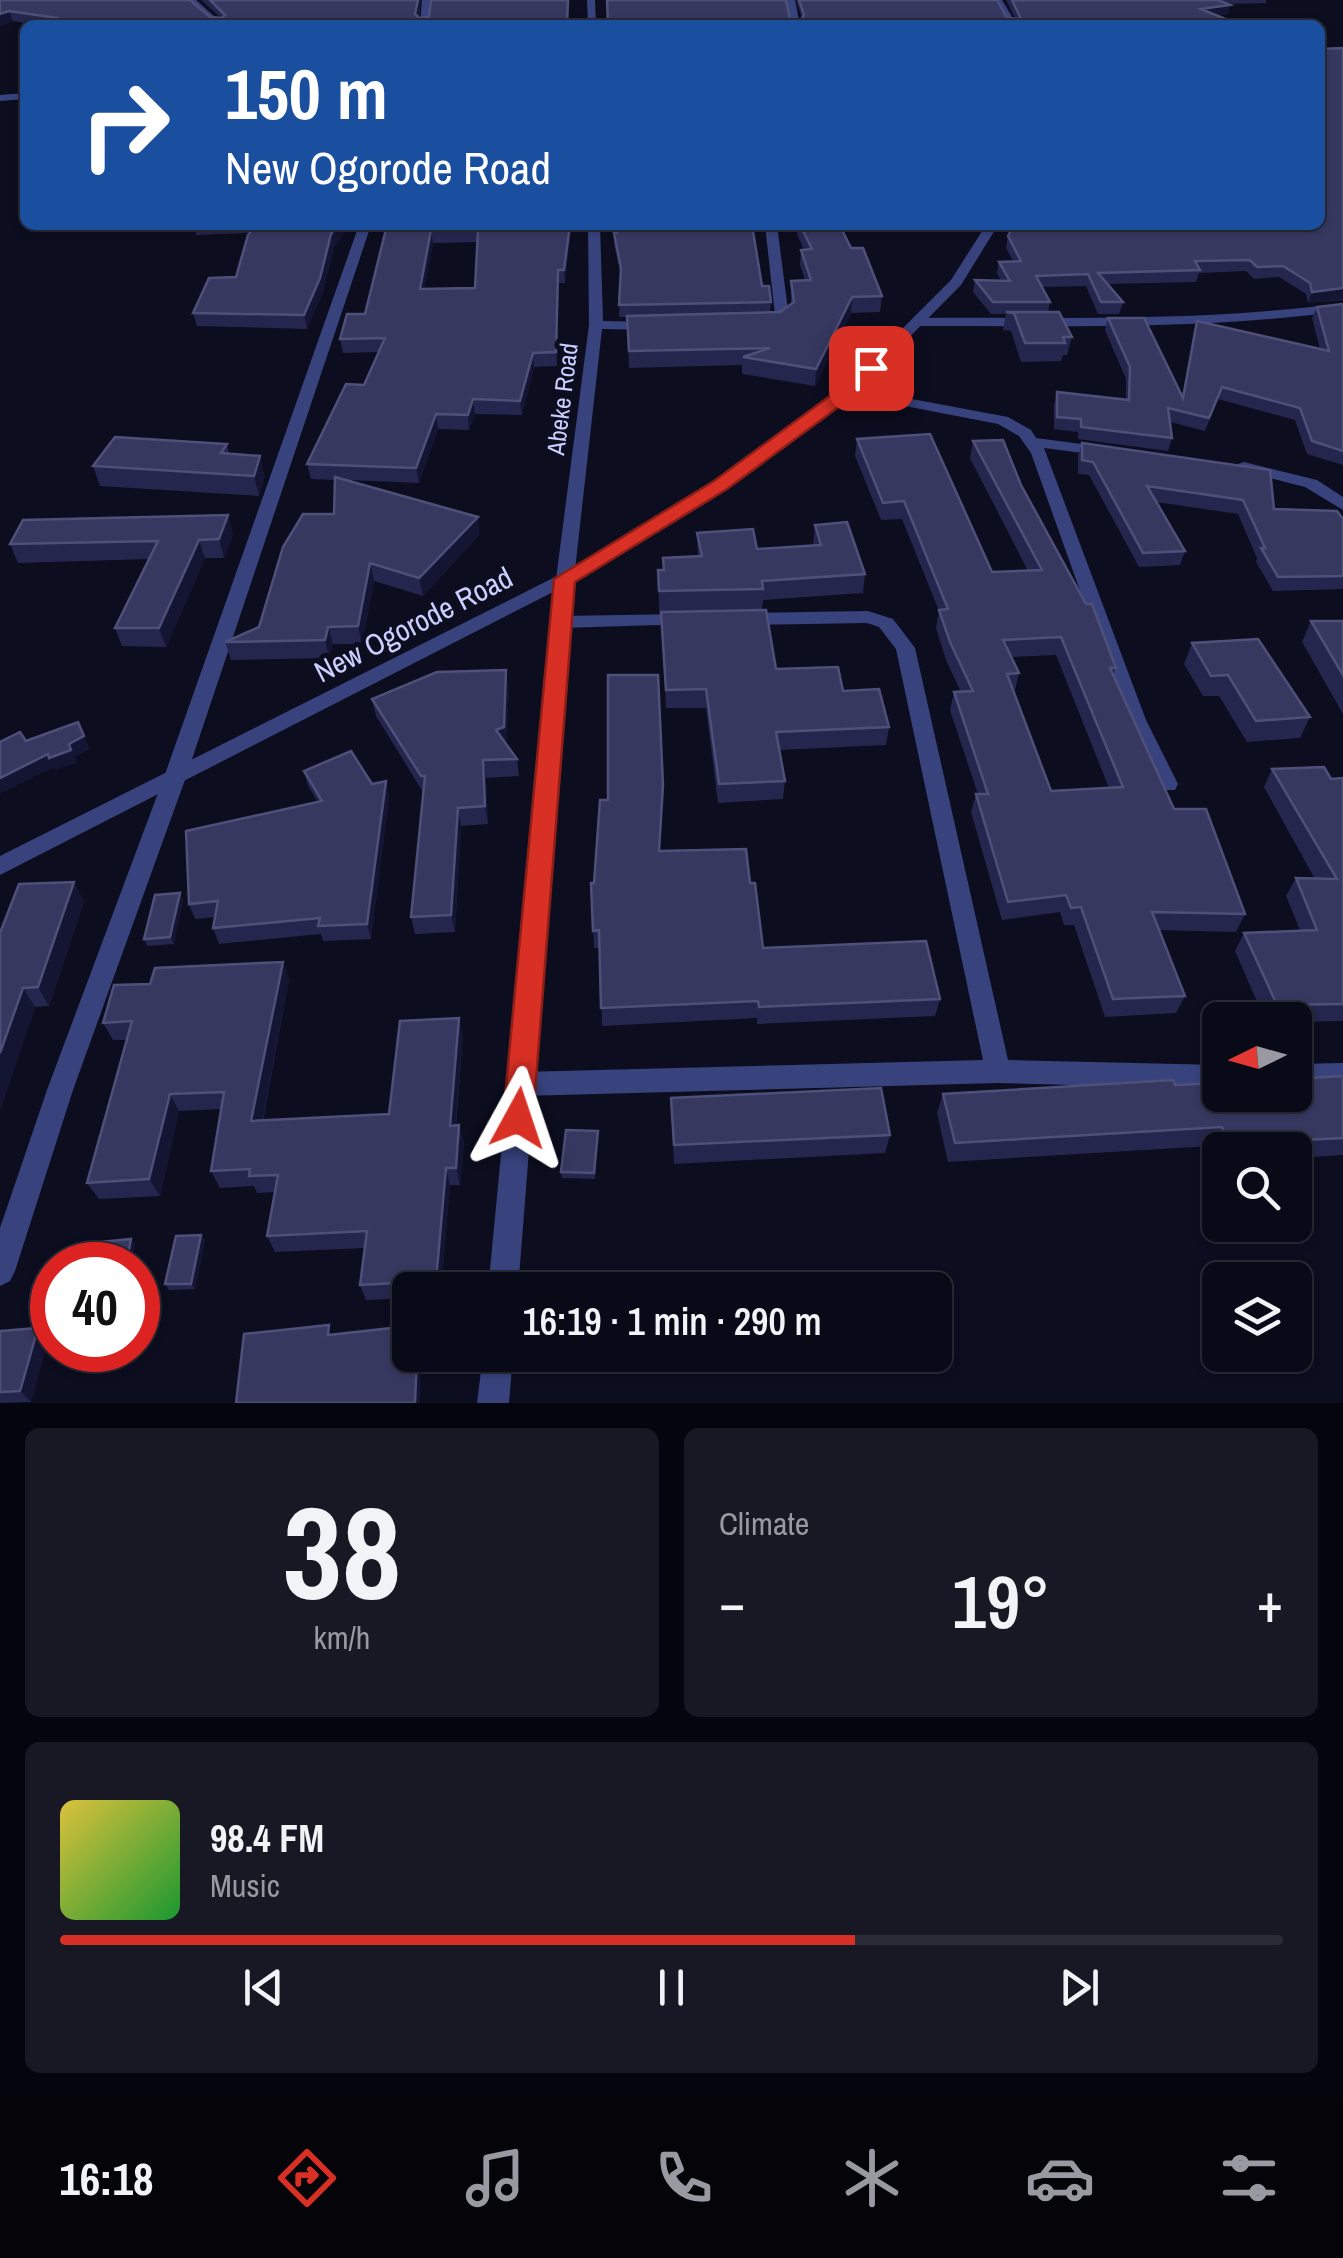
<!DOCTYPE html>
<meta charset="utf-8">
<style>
:root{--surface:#090a17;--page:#171824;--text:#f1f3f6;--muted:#999aa1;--line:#292b36;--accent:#d93025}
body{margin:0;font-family:"Archivo Narrow",sans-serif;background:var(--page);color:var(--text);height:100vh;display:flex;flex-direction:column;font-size:38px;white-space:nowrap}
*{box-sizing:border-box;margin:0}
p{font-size:32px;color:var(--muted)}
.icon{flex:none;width:55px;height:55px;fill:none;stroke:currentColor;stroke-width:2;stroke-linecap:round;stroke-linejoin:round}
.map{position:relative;height:1403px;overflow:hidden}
.drawer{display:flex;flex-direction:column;gap:25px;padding:25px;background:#05060d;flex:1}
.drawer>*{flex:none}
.guide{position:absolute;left:20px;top:20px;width:1305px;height:210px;border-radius:15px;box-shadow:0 2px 8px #0004,0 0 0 2px var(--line);background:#1a4fa0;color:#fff;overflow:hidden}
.needle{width:65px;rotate:265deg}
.buttons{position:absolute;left:1202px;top:1002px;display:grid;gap:20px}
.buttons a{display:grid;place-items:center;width:110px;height:110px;border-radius:15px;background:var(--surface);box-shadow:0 2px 8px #0004,0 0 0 2px var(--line);font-size:50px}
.speed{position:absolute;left:30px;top:1242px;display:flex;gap:20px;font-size:50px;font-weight:700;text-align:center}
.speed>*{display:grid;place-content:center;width:130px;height:130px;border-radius:50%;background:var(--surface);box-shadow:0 2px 8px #0004,0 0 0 2px var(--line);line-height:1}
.speed .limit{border:15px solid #d22;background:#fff;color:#111}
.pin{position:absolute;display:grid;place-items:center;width:85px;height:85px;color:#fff;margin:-42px;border-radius:20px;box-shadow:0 5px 15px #0006}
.me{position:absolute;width:110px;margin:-55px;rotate:5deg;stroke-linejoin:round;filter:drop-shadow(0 0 8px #0008)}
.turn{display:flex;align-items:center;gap:35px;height:210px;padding:0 40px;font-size:45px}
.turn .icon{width:130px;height:130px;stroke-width:2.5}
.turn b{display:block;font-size:70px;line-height:85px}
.big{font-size:75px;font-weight:600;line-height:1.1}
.drawer .tile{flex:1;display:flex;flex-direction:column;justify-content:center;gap:15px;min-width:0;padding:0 35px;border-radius:15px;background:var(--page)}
.drawer .dial{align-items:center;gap:0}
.dial b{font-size:130px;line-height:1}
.song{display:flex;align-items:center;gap:30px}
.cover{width:120px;height:120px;border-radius:15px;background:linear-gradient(135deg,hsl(50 70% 55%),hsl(130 70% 35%))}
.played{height:10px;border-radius:5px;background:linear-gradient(90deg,var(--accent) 65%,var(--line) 65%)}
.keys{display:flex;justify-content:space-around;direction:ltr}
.heat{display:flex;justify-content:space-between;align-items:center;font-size:55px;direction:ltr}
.drawer .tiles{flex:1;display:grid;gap:25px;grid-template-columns:1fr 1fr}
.tile:last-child{grid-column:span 2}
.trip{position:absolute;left:392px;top:1272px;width:560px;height:100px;border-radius:15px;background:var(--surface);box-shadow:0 2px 8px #0004,0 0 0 2px var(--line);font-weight:600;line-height:100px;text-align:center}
.tabs{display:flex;height:160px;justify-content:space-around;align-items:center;background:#040409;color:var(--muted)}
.tabs .icon{width:70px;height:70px}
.tabs .current{color:var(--accent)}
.tabs b{font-size:45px;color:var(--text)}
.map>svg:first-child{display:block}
</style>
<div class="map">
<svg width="1343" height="1403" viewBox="0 0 1343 1403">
<rect width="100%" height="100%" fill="#0c0d1f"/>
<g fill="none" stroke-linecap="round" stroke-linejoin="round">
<g fill="#38437e" fill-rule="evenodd">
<path d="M187 0H196L224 25H215Z"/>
<path d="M422 0H430L428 25H420Z"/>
<path d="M587 0H595L596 25H588Z"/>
<path d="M787 0H795L800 25H792Z"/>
<path d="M359 225H371L186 777 73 1090 15 1271 10 1281 0 1286V1228L47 1090 164 777Z"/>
<path d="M588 225H600L603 321 654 322 661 326 654 330 602 329 574 579 565 585 556 579 589 325Z"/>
<path d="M765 225H777L789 318 782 322 758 325V319L775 315Z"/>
<path d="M1343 303V311C1202 330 1059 326 917 326L910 322 917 318C1059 317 1202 322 1343 303Z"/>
<path d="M848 387 1008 417 1031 430 1036 438 1112 448 1114 451 1106 456 1044 448 1146 720 1178 784 1175 790H1159L1126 720 1031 453 1019 436 998 424 843 394 841 391Z"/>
<path d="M1244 462 1317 480 1343 497V510L1305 487 1238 470V464Z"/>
<path d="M868 611 893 619 915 648 1008 1060 1220 1065V1089L998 1083 521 1096 512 1092 508 1084 512 1076 521 1072 983 1060 896 649 879 627 867 623 743 625 734 619 743 613Z"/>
<path d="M684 614 693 620 691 624 561 628 552 622 561 616Z"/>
<path d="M1343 1063V1087L1295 1088V1064Z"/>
</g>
<g fill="#38437e" fill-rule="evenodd">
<path d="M994 0H1002L1017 25H1009Z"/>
<path d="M25 93V99L0 101V95Z"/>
<path d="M986 225H998L961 285 853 394 726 488 574 581 518 1290H488L555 591 0 875V856L559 575 714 482 843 388 951 280Z"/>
<path d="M483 1355H513L509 1403H477Z"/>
</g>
</g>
<g fill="#25264d" fill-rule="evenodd">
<path d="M0 0 221 18 201 0H421L419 18 568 25H37L13 21 0 26Z"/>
<path d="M607 0H786L790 19 801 20 802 18 796 0H997L1007 18H1015L1006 0H1266V3L1226 4 1230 5 1228 14 1217 16 1240 25H608Z"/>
<path d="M1343 48V300L1308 303 1306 294 1279 277 1254 279 1246 271 1199 273 1196 282 1107 284 1123 302 1119 314H1098L1086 286 1042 287 1050 302 1048 312 1072 337 1067 355H1063L1061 361 1021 362 1011 331 1003 330 1006 314H991L973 292 975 280 1001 281 997 273 999 262 1013 261 1006 248 1008 236Z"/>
<path d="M194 225H345L346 230 334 247 323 292 307 329 197 326 193 313 236 277 250 233 196 235Z"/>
<path d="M387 225H571L565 283H559L557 366 534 367 522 415 475 414 469 430 438 429 419 483 348 480 480 534 423 596 374 581 362 644H333L329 658 231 660 225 642 259 627 334 514 335 480 311 479 307 464 364 385 379 352 343 353 340 339 365 314ZM477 242 475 288 424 289 433 243Z"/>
<path d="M797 225H832L851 248 882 296 880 312 851 313 815 386 742 374V365L629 368 627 317H619L621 276 614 244V233L762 286 771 302 770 312H780L791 304V281H805L800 265 801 250H804L797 234Z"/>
<path d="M1343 304V465L1307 454 1295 420 1218 399 1205 431 1170 422 1172 438 1168 451 1078 439V432L1054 429V405L1057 392 1126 399V379L1105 330 1108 318 1182 396 1197 321 1320 349 1312 318 1317 307Z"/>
<path d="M857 439 992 572 1028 571 970 458 973 441 1021 485 1116 668 1113 675 1174 809 1245 914 1236 932 1159 930 1185 996 1176 1013 1105 1017 1074 925H1064L1060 912 1002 920 971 812 976 794H978L950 710 954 692H961L946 660 936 628 939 611 902 519 881 520 855 456ZM1056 655 1109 788 1051 791 1013 691H1015L1019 673 1012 657Z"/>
<path d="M1082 443 1274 509 1343 519V589L1273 591 1256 562 1257 558 1238 514 1156 502 1185 551 1180 565 1139 567 1089 475 1078 474V456Z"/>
<path d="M227 444 229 453 265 476 259 496 100 486 93 466Z"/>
<path d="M228 515 233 534 224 558H205L166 647 122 646 115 628 149 559 18 563 10 544Z"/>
<path d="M815 525 865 574 863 593 763 600 762 609 659 611 658 570H663V558L698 556 697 533 757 549 813 545Z"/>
<path d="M661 612 776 669 843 691 889 727 886 745 779 750 785 781 783 799 718 803 706 708H666Z"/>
<path d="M1311 621H1343V714L1302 642Z"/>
<path d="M1192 643 1310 717 1300 738 1247 742 1219 696H1203L1184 664Z"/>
<path d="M509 688 506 744 517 759 519 776 486 778 488 824 461 826 455 932 415 934 411 917 423 792 376 716 372 699Z"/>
<path d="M1272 769 1331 779 1343 778V1021L1295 1022V1020H1265L1235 951 1244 933 1300 930 1286 896 1296 878 1315 879 1264 787Z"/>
<path d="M304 771 372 784 386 781 389 797 371 939 323 941 321 934 219 944 213 928 215 917 195 919 189 904 318 802 308 786Z"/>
<path d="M663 785 660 851 750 883 763 948 940 999 935 1016 757 1024V1018L602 1026 600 948H594L591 883H594L608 800Z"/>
<path d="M180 893 183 900 174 944 148 946 144 939Z"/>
<path d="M84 901 49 1006 35 1007 0 1110V933Z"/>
<path d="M283 962 289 980 263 1121 389 1114 463 1036 456 1126 464 1142 460 1185H450L441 1290H410V1298L366 1300 360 1285 365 1248 275 1252 267 1236 275 1192 257 1193 254 1186 220 1188 211 1171 221 1109 179 1111 160 1196 99 1199 87 1183 127 1040H113L103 1023 150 984Z"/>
<path d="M1343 1076V1155L1295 1158V1150H1220V1162H1217L1211 1146 948 1162 937 1113 943 1094 1175 1085Z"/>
<path d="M671 1098 890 1135 885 1153 674 1164Z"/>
<path d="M598 1131 595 1179 562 1178 561 1172Z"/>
<path d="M201 1235 205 1241 195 1289 169 1290 165 1284Z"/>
<path d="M38 1328 48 1339 31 1402 0 1403V1331Z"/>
</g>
<g fill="#141433">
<path d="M418 0H421L416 25 415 14Z"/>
<path d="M1230 5 1228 14 1199 18 1201 9Z"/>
<path d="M9 11 13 21 0 26V14Z"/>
<path d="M337 225H345L346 230 334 247 323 292 307 329 304 315 331 234Z"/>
<path d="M570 225V241L565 283 564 270Z"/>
<path d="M431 230 433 243 422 303 420 289Z"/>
<path d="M558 270 559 283 557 366 556 352Z"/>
<path d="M1343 288V299L1308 303 1312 292Z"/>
<path d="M852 297 851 313 815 386 816 369Z"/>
<path d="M533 353 534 367 522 415 520 401Z"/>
<path d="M473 399 475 414 469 430 468 415Z"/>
<path d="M436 414 438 429 419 483 416 468Z"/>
<path d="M260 456 265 476 259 496 254 476Z"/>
<path d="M228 515 233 534 224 558 219 539Z"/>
<path d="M478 517 480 534 423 596 419 578Z"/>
<path d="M199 540 205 558 166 647 159 628Z"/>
<path d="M370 563 374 581 362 644 358 626Z"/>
<path d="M328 627 333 644 329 658 325 640Z"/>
<path d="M506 670 509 688 506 745 496 730Z"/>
<path d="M78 722 90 749 75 757 77 763 55 770 54 767 0 794V778L69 744Z"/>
<path d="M483 760 486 778 488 824 485 806Z"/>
<path d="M386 781 389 797 371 939 367 924Z"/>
<path d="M458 808 461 826 455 932 451 915Z"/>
<path d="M74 882 84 901 49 1006 38 987Z"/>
<path d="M180 893 183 900 174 944 170 937Z"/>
<path d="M283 962 289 980 259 1138 251 1121Z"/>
<path d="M23 988 35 1007 0 1110V1053Z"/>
<path d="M459 1018 463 1036 454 1143 450 1126Z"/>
<path d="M170 1094 179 1111 160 1196 149 1179Z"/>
<path d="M459 1125 464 1142 460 1185 456 1168Z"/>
<path d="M446 1168 450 1185 441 1290H439L436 1281Z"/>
<path d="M201 1235 205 1241 195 1289 191 1284Z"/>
<path d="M131 1239 135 1245 132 1265H126Z"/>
<path d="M38 1328 48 1339 31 1402 20 1391Z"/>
<path d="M417 1355H422L420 1403H415Z"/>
</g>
<g fill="#373860" stroke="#4e5079" stroke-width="2.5" fill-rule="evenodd">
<path d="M0 0H190L210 17 222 18 225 15 210 0H418L415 14 419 18 429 17 431 0H568L567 25H52L57 18 9 11 0 14Z"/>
<path d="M607 0H786L790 19 801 20 804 15 799 0H997L1007 18 1021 19 1012 0H1218L1230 5 1201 9 1240 25H608Z"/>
<path d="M1343 48V288L1312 292 1310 283 1283 266 1257 267 1250 260 1195 261 1200 270 1098 273 1123 302H1101L1088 274 1036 276 1050 302H993L975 280 1010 281 999 262 1021 261 1008 236 1014 225H1320V49Z"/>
<path d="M257 225H338L331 234 320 278 304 315 193 313 209 278 236 277 248 235Z"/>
<path d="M387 225H570L564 270H558L556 352 533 353 520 401 473 399 468 415 436 414 416 468 307 464 346 384 364 385 385 338 340 339 347 314H365ZM431 230H478L475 288 420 289Z"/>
<path d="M617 225H752L762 286H769L771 302 619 305 621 268 614 233H617Z"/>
<path d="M800 225 840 226 851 248H863L882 296 852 297 816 369 743 357 770 348 629 351 627 316 780 312 794 302 791 281 811 280 801 250 812 249Z"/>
<path d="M1343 304V451L1312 441 1300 408 1222 387 1209 418 1168 408 1172 438 1081 427V419L1057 417V392L1129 400 1130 367 1108 318H1144L1183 398 1197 321 1329 351 1317 307Z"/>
<path d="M1006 312H1059L1072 337H1063L1065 343H1025L1014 313Z"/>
<path d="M930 434 992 572 1042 570 973 441 1003 440 1021 485 1086 604H1092L1116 668H1110L1174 809H1206L1245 914 1152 912 1185 996 1113 999 1081 907 1071 908 1066 895 1008 902 976 794H988L954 692 973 691 950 642 939 610 948 609 904 501 883 503 857 439ZM1061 637 1123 787 1051 791 1007 674 1019 673 1003 640Z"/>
<path d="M115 437 227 444 221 453 260 456 254 476 93 466Z"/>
<path d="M1082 443 1270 470 1274 509 1337 511 1343 519V576L1278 577 1261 548H1265L1243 500 1147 486 1185 551 1143 553 1093 462 1082 460Z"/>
<path d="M335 477 478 517 419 578 370 563 358 626 328 627 325 640 225 642 259 627 283 547 303 514H334Z"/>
<path d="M228 515 219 539 199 540 159 628H115L158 541 10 544 23 520Z"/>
<path d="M847 522 865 574 762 581 763 589 659 591 658 570H664L663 558 702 556 697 533 753 529 757 549 821 545 815 525Z"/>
<path d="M766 610 776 669 838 667 843 691 879 689 889 727 776 732 785 781 719 784 706 689 666 690 661 612Z"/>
<path d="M1311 621H1343V675Z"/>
<path d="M1258 639 1310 717 1256 721 1228 675 1211 676 1192 643Z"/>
<path d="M506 670 504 727 496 730 517 759 483 760 485 806 458 808 451 915 411 917 425 776H421L372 699 437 672Z"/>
<path d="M608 675H658L663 785 659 851 746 849 750 883H755L763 948 926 941 940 999 759 1007 758 1001 601 1008 599 930 593 931 591 883H594L600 800H608Z"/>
<path d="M78 722 84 736 69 744 71 750 49 758 48 754 0 778V742L20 732 26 741Z"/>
<path d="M351 751 372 784 386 781 367 924 318 926 320 918 213 928 218 901 189 904 186 831 322 801 304 771Z"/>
<path d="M1324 767 1331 779 1343 778V1004L1277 1005 1244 933 1317 930 1296 878 1337 879 1272 769Z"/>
<path d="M74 882 38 987 23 988 0 1053V933L19 884Z"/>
<path d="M180 893 170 937 144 939 155 895Z"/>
<path d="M283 962 251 1121 389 1114 400 1021 459 1018 450 1126 459 1125 456 1168H446L436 1281 360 1285 367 1231 267 1236 278 1175 249 1176 250 1169 211 1171 224 1092 170 1094 149 1179 87 1183 132 1021 103 1023 114 985 150 984 155 968Z"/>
<path d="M1343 1076V1138L1229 1144 1222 1127 955 1143 943 1094 1173 1080 1175 1085 1220 1083V1095H1295V1079Z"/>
<path d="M881 1088 890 1135 674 1145 671 1098Z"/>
<path d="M566 1130 598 1131 594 1173 561 1172Z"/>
<path d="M201 1235 191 1284H165L176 1236Z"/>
<path d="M131 1239 126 1265H96L101 1242Z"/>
<path d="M329 1325 328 1335 410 1326V1355H417L415 1403H236L244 1334Z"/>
<path d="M38 1328 20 1391 0 1392V1331Z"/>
</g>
<path fill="#d93025" stroke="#8d1f18" stroke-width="2.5" d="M865 364 880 368 855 395 727 489 575 582 533 1118 529 1128 518 1132 507 1128 503 1118 554 579 714 481 842 387Z"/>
<g text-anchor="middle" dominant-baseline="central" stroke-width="10" stroke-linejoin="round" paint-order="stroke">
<g font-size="25" fill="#cbcfff" stroke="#0c0d1f">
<text transform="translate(562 399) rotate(-83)">Abeke Road</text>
</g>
<g font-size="30" fill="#cbcfff" stroke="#0c0d1f">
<text transform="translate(413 624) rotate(-27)">New Ogorode Road</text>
</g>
</g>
</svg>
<div class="buttons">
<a><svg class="needle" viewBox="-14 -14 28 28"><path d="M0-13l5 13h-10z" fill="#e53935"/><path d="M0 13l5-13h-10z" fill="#999aa1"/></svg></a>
<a><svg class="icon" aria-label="search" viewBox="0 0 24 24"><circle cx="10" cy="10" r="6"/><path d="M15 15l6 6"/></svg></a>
<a><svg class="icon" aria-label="layers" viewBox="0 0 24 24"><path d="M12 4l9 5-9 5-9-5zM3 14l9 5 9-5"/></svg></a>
</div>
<div class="speed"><div class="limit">40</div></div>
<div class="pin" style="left:871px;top:368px;background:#d93025"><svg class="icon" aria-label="arrive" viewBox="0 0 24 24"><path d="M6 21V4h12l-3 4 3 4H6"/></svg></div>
<svg class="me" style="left:518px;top:1118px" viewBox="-20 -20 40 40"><path d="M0-17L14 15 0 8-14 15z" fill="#d93025" stroke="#fff" stroke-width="4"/></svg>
<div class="trip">16:19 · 1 min · 290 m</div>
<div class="guide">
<div class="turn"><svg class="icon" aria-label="right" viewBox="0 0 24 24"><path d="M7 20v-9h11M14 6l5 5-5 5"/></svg><div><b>150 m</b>New Ogorode Road</div></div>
</div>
</div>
<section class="drawer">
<div class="tiles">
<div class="tile dial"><b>38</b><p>km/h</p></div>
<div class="tile"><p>Climate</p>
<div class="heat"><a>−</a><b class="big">19°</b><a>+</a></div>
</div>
<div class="tile">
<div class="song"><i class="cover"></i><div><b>98.4 FM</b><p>Music</p></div></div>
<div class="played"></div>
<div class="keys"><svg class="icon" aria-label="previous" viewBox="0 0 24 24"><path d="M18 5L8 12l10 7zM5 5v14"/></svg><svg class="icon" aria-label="pause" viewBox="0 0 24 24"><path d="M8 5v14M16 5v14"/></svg><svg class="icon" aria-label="next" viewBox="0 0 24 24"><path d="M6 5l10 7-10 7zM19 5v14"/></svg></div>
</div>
</div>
</section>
<nav class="tabs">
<b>16:18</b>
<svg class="icon current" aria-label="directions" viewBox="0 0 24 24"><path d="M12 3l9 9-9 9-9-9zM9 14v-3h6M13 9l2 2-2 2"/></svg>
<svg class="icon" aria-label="music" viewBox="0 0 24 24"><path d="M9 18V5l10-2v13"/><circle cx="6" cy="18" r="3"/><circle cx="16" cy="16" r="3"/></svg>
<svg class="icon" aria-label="phone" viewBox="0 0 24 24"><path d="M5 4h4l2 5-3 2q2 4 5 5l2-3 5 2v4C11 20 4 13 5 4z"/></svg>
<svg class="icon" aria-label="climate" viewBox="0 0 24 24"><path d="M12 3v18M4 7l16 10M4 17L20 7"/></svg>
<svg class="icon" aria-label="car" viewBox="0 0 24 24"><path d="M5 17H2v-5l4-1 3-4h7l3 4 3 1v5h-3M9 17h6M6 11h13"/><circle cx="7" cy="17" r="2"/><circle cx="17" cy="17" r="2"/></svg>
<svg class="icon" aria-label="filters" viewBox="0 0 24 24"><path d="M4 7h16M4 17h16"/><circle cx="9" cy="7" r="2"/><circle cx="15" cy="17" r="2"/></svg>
</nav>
